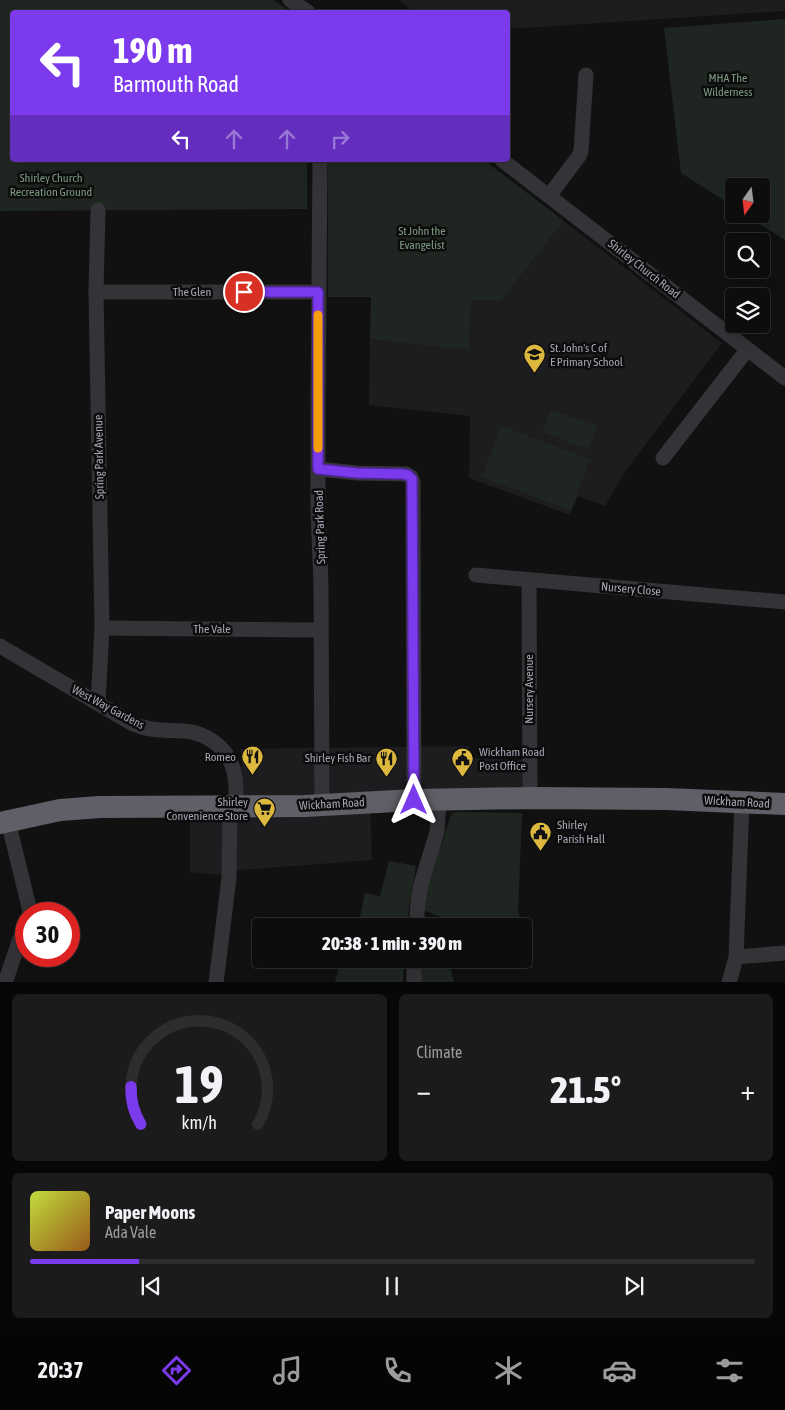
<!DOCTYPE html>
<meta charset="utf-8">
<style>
:root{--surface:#0d0d0e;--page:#1b1b1c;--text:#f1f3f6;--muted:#9a9c9e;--line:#2d2d2e;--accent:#7c3aed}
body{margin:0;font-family:"Asap Condensed",sans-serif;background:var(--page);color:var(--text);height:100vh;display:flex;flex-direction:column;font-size:19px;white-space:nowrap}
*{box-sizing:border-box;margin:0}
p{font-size:16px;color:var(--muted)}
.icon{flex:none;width:28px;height:28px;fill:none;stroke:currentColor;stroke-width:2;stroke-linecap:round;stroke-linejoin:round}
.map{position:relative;height:982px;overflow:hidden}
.panel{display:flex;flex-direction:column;gap:12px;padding:12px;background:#070708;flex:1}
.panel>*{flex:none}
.hud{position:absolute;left:10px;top:10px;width:500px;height:152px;border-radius:5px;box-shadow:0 5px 20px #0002,0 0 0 1px var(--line);background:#7c3aed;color:#fff;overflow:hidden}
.needle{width:32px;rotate:194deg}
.controls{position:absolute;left:725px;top:178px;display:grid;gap:10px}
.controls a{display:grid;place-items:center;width:45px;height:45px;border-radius:5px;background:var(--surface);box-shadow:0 5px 20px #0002,0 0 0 1px var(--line);font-size:25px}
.speed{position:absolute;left:15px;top:902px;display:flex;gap:10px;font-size:25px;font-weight:700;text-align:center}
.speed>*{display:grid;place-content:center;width:65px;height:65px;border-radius:50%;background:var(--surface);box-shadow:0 5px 20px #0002,0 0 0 1px var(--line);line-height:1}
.speed .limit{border:8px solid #d22;background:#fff;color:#111}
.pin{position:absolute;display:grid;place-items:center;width:42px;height:42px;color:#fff;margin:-21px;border:2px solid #fff;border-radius:50%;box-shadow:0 1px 5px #0007}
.me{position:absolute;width:55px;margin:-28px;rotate:0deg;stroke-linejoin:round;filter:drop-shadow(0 0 4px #0008)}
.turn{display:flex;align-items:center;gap:18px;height:105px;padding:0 20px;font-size:22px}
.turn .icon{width:65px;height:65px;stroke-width:2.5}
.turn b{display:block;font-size:35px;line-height:42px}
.lanes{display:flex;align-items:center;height:48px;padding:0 20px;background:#0003;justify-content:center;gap:25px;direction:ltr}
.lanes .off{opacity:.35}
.big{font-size:38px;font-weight:800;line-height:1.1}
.panel .card{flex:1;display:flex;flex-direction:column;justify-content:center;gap:8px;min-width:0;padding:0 18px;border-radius:8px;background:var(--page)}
.panel .dial{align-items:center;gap:0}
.dial svg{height:130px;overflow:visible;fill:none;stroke:var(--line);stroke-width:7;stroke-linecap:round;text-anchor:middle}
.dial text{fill:var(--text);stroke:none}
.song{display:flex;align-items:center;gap:15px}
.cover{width:60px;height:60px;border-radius:8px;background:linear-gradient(135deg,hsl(70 70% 55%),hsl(30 70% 35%))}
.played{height:5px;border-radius:2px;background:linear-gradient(90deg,var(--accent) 15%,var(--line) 15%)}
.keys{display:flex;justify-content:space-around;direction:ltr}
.heat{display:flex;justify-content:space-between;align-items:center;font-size:28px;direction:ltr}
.panel .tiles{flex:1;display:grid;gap:12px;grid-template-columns:1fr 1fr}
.card:last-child{grid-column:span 2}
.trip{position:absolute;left:252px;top:918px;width:280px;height:50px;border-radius:5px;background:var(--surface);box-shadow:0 5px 20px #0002,0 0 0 1px var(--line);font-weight:800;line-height:50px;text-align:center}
.tabs{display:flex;height:80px;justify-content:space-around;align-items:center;background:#050506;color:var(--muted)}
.tabs .icon{width:35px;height:35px}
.tabs .selected{color:var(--accent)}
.tabs b{font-size:22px;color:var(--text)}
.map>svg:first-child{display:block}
</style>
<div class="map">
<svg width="785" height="983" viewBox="0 0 785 983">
<rect width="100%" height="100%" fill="#111112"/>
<g fill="#1d1d1f">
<path d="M398 0H785V11L508 29V12H414Z"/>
<path d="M564 221 722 343 626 470 605 506 578 496 570 515 469 478 470 416 369 405 370 339 469 349 471 300 501 299Z"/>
<path d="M469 746 470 758 523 760 522 792 370 794 372 860 241 870 220 875 190 872V799H243L241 749Z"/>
</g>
<g fill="#1f2621">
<path d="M0 0H274L291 12H12V160H307V209L0 211Z"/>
<path d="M785 19V240L744 214H761V186H734V207L681 173 664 28Z"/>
<path d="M328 160H484L564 221 501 300H471L469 350 370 339 371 297H328Z"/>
<path d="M551 410 597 426 588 449 542 432Z"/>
<path d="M501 426 590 459 571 511 482 477Z"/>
<path d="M459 812 522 813 518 911 523 926H463L423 910 431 867 442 844 450 817 453 813Z"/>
<path d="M389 861 416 866 406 926H358L365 893 380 896Z"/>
<path d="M341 959H404L403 982H335Z"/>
<path d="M422 959H448L454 982 421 983Z"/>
</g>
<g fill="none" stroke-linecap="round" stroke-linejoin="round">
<g stroke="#343438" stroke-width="15">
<path d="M290 0 308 12"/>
<path d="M320 160 318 405V510L321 584 322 805"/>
<path d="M502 160 785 378"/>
<path d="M549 196 579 156 581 151 586 75"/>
<path d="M98 210 96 292 102 628 98 703"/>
<path d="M96 292H318"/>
<path d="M663 458 747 350"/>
<path d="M319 469 357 473 406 474 411 477 413 482 414 800"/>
<path d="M476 575 785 602"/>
<path d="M529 580 530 798"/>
<path d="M102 628 321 630"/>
<path d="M0 646 133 724C150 731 165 730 183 731 205 732 226 746 233 768 237 779 236 794 236 806"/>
<path d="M8 821 30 911 29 914"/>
<path d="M416 926 418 902 421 884 437 832 439 799"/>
<path d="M736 957 785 953"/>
<path d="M5 983 26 921"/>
<path d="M216 983 229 878 230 806"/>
<path d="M414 983V959"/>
<path d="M729 983 736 957 742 802"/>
</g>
<path stroke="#5f6067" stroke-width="22" d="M0 823 60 810 100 807 305 806 414 800 530 798 666 799 785 804"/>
</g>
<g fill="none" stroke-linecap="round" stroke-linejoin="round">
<defs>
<path id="route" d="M244 292H318V469L357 473 402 474 408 475 412 479 414 800"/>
</defs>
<use href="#route" stroke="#51269a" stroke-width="12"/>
<use href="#route" stroke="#7c3aed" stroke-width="9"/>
<path stroke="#f59e0b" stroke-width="9" d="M318 315V448"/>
</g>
<defs>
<symbol id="school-pin" viewBox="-11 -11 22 30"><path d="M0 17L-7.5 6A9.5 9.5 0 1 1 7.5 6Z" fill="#ddb83e" stroke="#0c0c0d"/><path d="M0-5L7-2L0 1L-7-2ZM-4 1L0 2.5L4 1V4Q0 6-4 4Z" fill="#111"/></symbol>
<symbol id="restaurant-pin" viewBox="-11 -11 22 30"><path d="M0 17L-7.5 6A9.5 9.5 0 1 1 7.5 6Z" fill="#ddb83e" stroke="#0c0c0d"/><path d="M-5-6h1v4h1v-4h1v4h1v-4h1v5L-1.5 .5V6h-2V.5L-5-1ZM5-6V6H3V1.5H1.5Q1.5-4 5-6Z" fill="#111"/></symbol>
<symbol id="civic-pin" viewBox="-11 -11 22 30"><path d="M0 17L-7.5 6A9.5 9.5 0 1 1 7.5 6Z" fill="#ddb83e" stroke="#0c0c0d"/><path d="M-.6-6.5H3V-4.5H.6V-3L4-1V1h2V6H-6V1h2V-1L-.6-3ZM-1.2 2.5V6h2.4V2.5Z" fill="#111"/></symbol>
<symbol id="supermarket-pin" viewBox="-11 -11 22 30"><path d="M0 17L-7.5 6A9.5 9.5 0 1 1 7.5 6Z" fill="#ddb83e" stroke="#0c0c0d"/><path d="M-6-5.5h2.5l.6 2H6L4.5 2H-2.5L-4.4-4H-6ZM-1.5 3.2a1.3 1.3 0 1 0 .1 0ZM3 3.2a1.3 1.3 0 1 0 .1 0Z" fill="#111"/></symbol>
</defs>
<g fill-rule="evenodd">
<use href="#school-pin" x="522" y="342" width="25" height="34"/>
<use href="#restaurant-pin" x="240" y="744" width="25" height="34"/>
<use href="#restaurant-pin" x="374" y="746" width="25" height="34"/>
<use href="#civic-pin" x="450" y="746" width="25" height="34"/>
<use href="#supermarket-pin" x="252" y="796" width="25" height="34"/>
<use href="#civic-pin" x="528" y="820" width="25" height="34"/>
</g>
<g text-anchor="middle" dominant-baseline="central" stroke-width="5" stroke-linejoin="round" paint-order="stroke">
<g font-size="12" fill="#7c9a81" stroke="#0c0c0d">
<text x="728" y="78">MHA The<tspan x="728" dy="14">Wilderness</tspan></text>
<text x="51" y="178">Shirley Church<tspan x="51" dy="14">Recreation Ground</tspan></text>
<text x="422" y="231">St John the<tspan x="422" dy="14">Evangelist</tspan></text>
</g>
<g font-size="12" fill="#a3a6b1" stroke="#0c0c0d">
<text transform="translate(644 269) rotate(38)">Shirley Church Road</text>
<text x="192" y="292">The Glen</text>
<text transform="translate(99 457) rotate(-91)">Spring Park Avenue</text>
<text transform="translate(320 527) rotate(-92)">Spring Park Road</text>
<text transform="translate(631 589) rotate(5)">Nursery Close</text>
<text x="212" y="629">The Vale</text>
<text transform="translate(529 689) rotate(-90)">Nursery Avenue</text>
<text transform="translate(108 707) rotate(28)">West Way Gardens</text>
<text transform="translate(737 802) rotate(3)">Wickham Road</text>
<text transform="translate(332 804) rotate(-3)">Wickham Road</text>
</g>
<g font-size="12" fill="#a3a6b1" stroke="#0c0c0d" text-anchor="start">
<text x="550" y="348">St. John's C of<tspan x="550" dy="14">E Primary School</tspan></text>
<text x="479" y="752">Wickham Road<tspan x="479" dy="14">Post Office</tspan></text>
<text x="236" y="757" text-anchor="end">Romeo</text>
<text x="371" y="758" text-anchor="end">Shirley Fish Bar</text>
<text x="248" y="802" text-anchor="end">Shirley<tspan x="248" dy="14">Convenience Store</tspan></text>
<text x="557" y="825">Shirley<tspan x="557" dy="14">Parish Hall</tspan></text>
</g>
</g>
</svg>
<div class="controls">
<a><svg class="needle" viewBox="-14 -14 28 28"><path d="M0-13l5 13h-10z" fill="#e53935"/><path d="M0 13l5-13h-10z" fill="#9a9c9e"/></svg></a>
<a><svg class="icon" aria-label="search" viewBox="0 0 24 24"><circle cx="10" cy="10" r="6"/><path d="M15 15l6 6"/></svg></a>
<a><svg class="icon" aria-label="layers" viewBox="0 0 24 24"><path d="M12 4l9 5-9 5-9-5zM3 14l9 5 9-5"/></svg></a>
</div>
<div class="speed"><div class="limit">30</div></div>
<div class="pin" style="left:244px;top:292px;background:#d93025"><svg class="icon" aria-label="arrive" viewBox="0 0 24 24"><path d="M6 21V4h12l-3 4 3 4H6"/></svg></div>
<svg class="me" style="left:414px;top:800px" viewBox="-20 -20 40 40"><path d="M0-17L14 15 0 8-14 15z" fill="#7c3aed" stroke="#fff" stroke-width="4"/></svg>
<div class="trip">20:38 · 1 min · 390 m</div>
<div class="hud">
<div class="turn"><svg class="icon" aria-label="left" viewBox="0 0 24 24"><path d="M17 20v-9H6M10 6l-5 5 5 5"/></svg><div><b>190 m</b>Barmouth Road</div></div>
<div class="lanes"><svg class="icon" aria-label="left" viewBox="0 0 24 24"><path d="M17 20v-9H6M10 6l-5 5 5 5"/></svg><svg class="icon off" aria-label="ahead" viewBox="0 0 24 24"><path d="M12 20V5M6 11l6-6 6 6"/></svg><svg class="icon off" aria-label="ahead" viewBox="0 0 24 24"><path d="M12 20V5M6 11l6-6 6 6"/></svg><svg class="icon off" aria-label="right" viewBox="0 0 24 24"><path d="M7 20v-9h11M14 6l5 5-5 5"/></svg></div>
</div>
</div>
<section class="panel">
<div class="tiles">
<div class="card dial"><svg viewBox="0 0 100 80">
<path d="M14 69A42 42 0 1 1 86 69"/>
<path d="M14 69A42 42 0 0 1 8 46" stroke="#7c3aed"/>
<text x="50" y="56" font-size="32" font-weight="700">19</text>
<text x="50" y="72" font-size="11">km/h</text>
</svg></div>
<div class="card"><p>Climate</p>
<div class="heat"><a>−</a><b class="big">21.5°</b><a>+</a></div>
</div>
<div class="card">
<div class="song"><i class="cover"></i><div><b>Paper Moons</b><p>Ada Vale</p></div></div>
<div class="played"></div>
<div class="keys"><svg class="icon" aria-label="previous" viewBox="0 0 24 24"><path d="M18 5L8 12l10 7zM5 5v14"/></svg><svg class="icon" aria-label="pause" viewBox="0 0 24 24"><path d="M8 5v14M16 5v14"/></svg><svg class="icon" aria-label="next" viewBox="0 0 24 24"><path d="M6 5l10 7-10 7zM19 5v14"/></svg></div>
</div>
</div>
</section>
<nav class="tabs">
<b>20:37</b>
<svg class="icon selected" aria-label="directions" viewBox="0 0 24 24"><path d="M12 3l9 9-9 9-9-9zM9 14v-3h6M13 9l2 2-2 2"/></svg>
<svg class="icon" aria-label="music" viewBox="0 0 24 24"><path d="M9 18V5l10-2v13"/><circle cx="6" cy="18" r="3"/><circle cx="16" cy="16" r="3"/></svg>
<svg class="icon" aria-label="phone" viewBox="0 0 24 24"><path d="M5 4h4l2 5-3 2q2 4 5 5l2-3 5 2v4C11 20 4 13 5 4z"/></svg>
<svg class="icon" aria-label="climate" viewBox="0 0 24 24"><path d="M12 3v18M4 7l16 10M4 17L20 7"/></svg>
<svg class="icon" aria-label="car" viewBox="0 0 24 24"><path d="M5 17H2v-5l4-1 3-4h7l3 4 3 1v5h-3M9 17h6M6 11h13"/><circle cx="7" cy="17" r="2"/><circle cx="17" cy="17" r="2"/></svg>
<svg class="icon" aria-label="filters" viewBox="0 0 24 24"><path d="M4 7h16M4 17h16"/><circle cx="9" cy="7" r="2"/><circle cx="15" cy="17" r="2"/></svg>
</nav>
